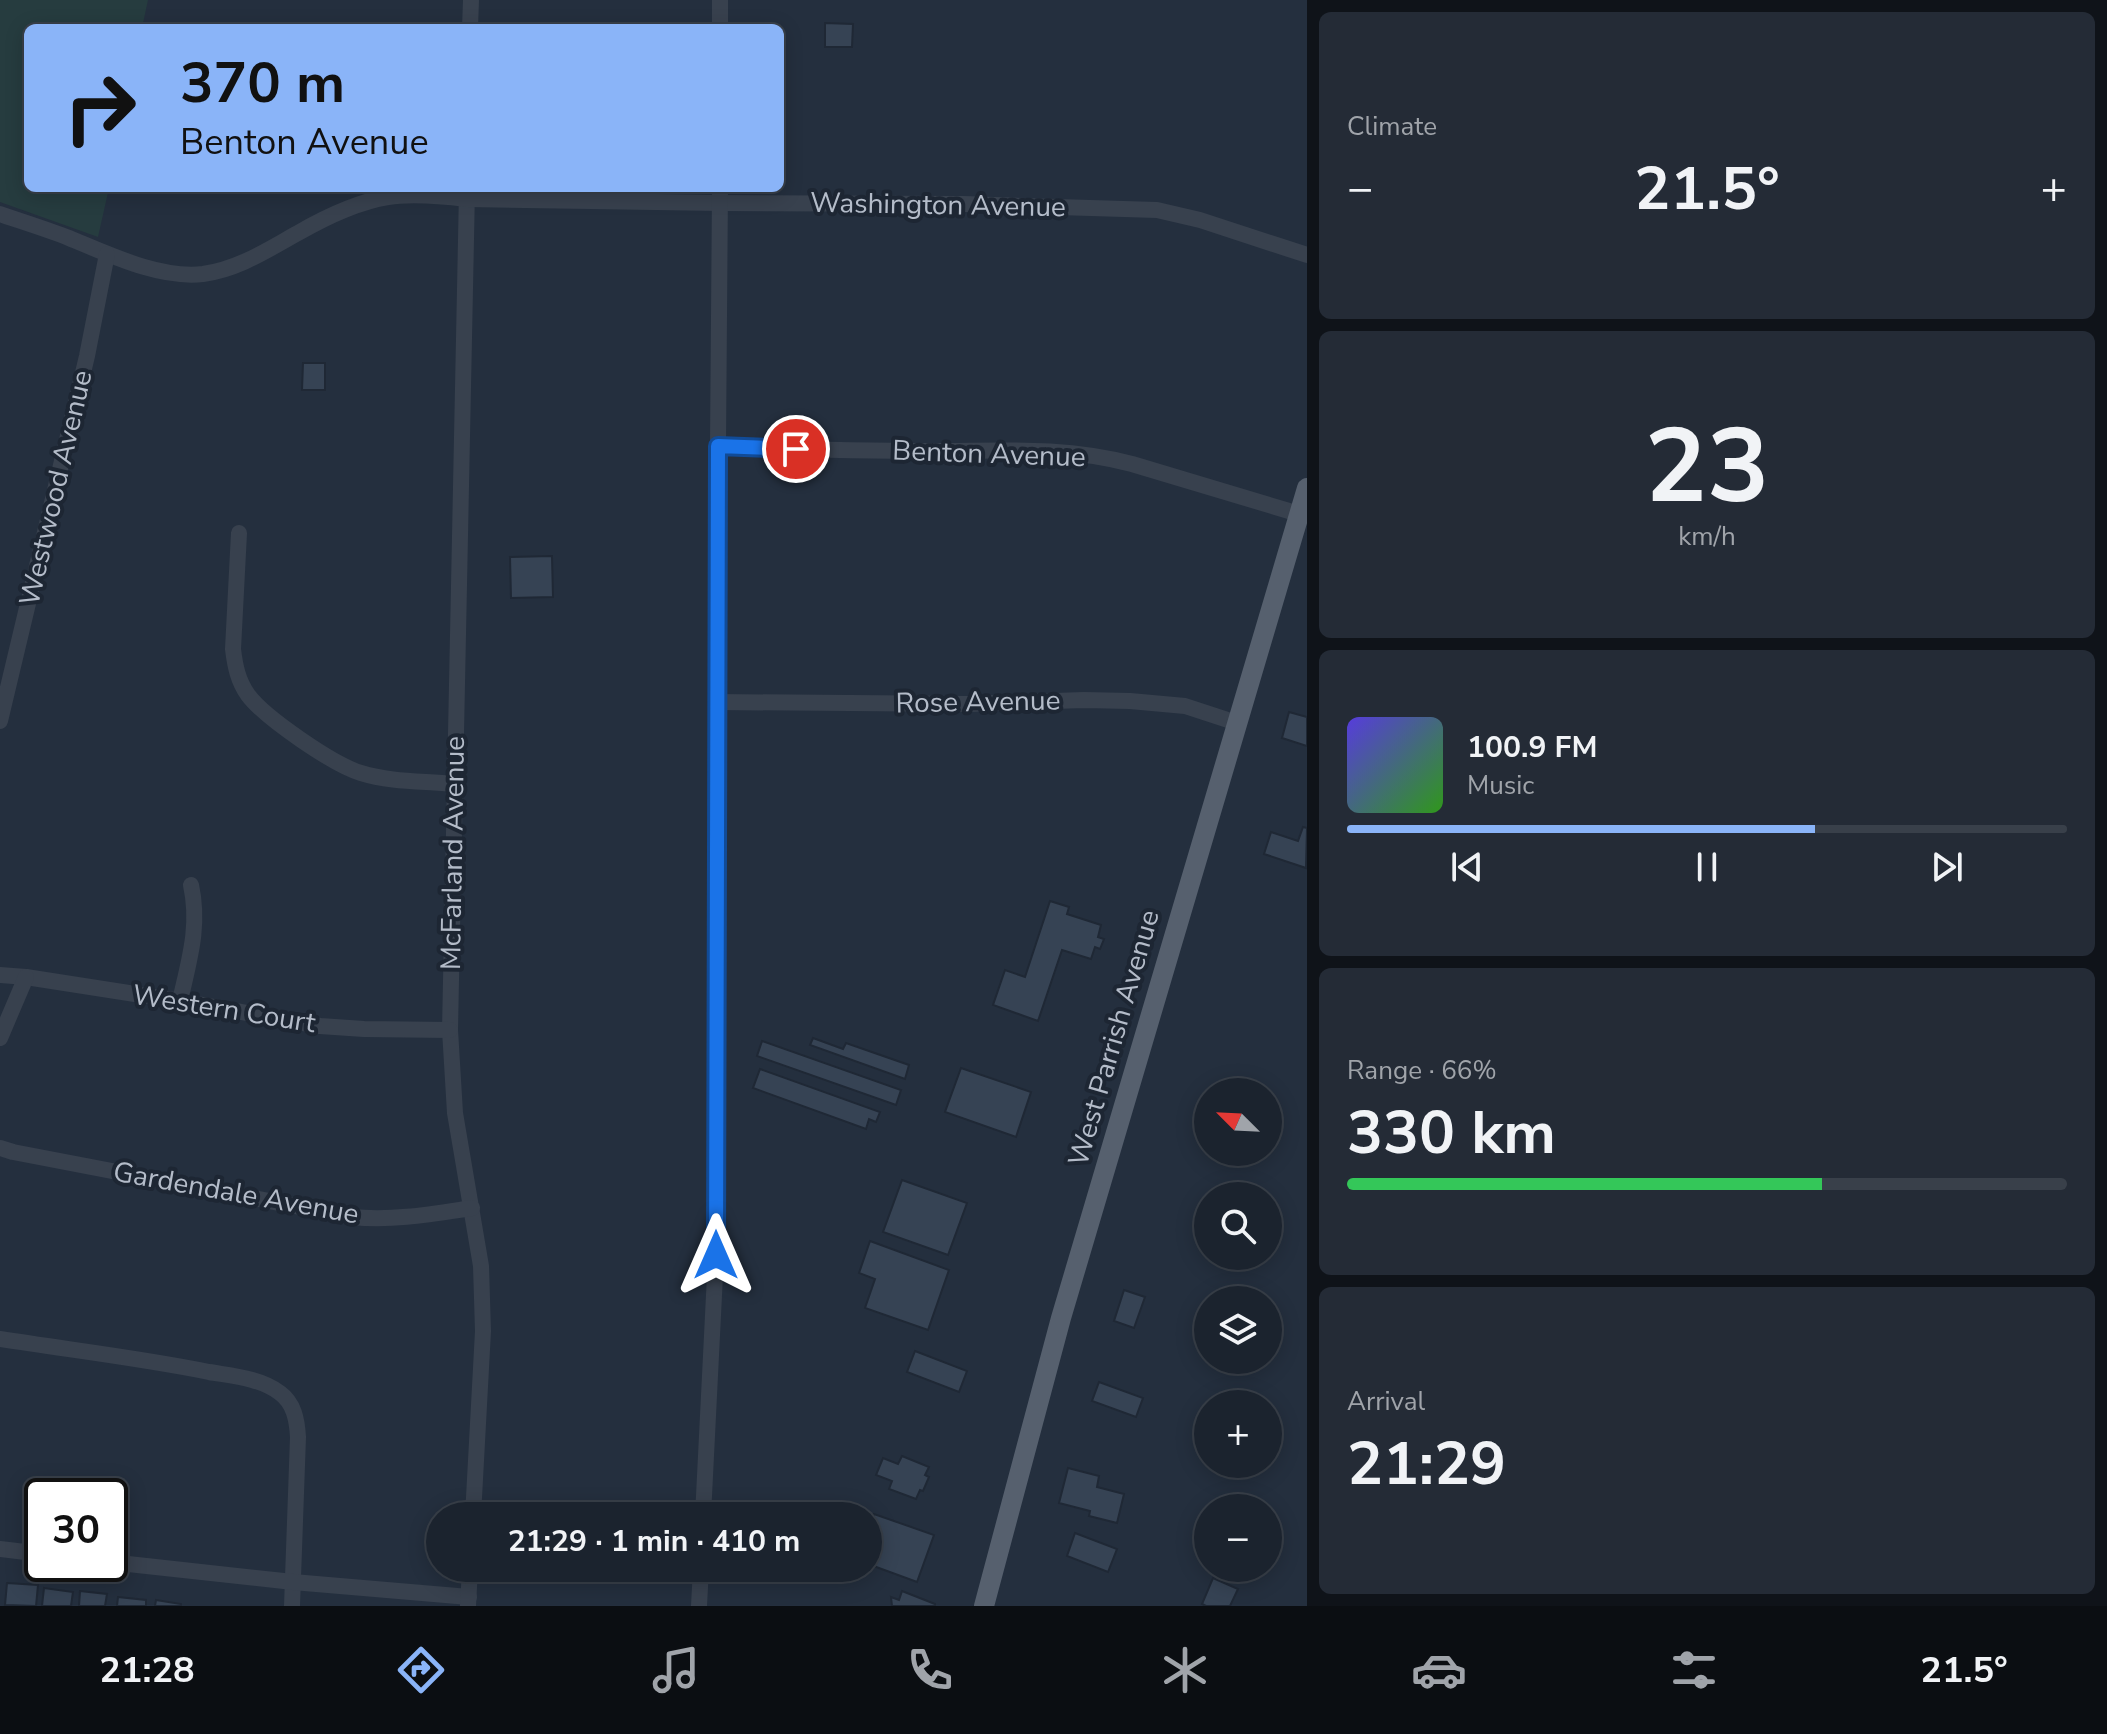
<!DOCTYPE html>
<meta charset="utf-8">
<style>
:root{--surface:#1b232e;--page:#242b36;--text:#f1f3f6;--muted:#a0a4aa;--line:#39404a;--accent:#8ab4f8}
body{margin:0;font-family:"Nunito Sans",sans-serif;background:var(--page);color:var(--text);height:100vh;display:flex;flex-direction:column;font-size:30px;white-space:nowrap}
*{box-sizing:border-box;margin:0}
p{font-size:26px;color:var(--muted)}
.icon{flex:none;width:44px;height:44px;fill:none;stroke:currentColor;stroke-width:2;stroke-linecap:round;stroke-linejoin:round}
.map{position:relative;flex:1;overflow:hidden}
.details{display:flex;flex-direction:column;gap:12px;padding:12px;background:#0f1319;width:800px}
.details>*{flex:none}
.top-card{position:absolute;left:24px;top:24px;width:760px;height:168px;border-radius:12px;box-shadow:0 4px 20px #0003,0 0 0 2px var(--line);background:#8ab4f8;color:#111;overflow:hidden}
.needle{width:52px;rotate:294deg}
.controls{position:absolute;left:1194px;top:1078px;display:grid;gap:16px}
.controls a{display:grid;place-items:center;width:88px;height:88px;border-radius:50%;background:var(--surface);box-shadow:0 4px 20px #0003,0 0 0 2px var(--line);font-size:40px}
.speed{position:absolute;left:24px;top:1478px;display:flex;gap:16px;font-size:40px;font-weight:700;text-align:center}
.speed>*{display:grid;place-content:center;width:104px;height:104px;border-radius:50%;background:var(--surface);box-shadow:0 4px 20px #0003,0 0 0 2px var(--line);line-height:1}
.speed .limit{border:4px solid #111;border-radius:12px;background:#fff;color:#111}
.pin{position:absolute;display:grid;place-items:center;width:68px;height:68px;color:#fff;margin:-34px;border:4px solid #fff;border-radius:50%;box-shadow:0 2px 8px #0007}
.me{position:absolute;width:88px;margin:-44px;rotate:0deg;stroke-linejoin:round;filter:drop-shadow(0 0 6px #0008)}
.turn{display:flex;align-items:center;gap:28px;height:168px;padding:0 24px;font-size:36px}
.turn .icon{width:104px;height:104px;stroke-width:2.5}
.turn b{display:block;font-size:56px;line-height:68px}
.big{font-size:60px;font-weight:700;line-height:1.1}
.details .card{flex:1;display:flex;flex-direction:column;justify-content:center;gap:12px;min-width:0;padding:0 28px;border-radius:12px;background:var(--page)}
.details .dial{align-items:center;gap:0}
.dial b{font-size:104px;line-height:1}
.song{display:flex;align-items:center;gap:24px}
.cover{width:96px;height:96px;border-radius:12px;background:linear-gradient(135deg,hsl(250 70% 55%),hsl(110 70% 35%))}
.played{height:8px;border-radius:4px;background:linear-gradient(90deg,var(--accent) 65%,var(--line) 65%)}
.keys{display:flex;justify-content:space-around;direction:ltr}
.heat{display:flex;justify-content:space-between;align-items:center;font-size:44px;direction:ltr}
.charge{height:12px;border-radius:6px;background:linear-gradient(90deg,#34c759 66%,var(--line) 0)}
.trip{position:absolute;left:426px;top:1502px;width:456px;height:80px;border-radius:40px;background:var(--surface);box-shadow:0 4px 20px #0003,0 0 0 2px var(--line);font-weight:700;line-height:80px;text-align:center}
.tabs{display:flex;height:128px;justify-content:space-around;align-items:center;background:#0b0e12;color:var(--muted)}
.tabs .icon{width:56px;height:56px}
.tabs .current{color:var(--accent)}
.tabs b{font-size:36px;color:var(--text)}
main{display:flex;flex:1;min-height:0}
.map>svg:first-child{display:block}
</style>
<main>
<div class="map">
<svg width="1307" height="1606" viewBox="0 0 1307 1606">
<rect width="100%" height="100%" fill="#242f3e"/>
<path fill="#263c3f" d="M0 0H148L142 28H28V188H109L98 237 0 202Z"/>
<g fill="#364354" stroke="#1f2835" stroke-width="2">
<path d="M825 23 853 24 852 47H825Z"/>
<path d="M303 363H325V390H302Z"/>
<path d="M552 556 553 597 511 598 510 557Z"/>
<path d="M1289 712 1307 717V746L1282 738Z"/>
<path d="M1303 827 1307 828 1306 868 1264 854 1271 832 1298 841Z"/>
<path d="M1050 901 1069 907 1067 914 1101 925 1098 937 1104 939 1100 949 1095 947 1091 959 1062 950 1038 1021 993 1005 1005 970 1025 977Z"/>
<path d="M813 1038 843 1049 846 1043 909 1065 905 1079 810 1045Z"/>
<path d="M762 1041 901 1090 896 1105 757 1056Z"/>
<path d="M961 1068 1031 1092 1016 1137 945 1112Z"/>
<path d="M760 1069 880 1112 876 1122 869 1119 866 1129 753 1088Z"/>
<path d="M902 1180 967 1203 948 1255 883 1232Z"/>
<path d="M870 1241 949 1270 928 1330 865 1308 875 1279 859 1273Z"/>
<path d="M1124 1290 1145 1297 1134 1328 1114 1321Z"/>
<path d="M915 1351 967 1371 959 1392 907 1372Z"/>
<path d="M1099 1382 1143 1398 1136 1417 1092 1401Z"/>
<path d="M902 1456 929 1467 925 1475 929 1477 923 1491 920 1490 916 1499 889 1489 892 1481 876 1475 883 1458 898 1464Z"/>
<path d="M1068 1468 1099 1476 1097 1487 1124 1494 1117 1523 1089 1516 1090 1511 1059 1503Z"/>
<path d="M835 1503 873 1517 874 1514 934 1535 917 1582 868 1564V1516H830Z"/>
<path d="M1075 1533 1117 1549 1108 1572 1067 1556Z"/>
<path d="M1213 1578 1238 1589 1230 1606H1206L1202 1604Z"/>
<path d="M7 1583 38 1585 36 1606 5 1605Z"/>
<path d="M44 1588 73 1592 71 1606H42Z"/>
<path d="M80 1591 107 1594 105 1606H79Z"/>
<path d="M902 1591 935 1604V1606H892L891 1597 899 1600Z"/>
<path d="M118 1597 146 1600V1606H117Z"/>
<path d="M156 1600 181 1604V1606H155Z"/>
</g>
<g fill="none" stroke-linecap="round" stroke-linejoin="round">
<g stroke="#38414e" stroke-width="16">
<path d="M720 0V28"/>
<path d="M470 28 471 0"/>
<path d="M467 190 450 1030 455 1113 481 1266 483 1331 473 1516"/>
<path d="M0 214C23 222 46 229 69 238 108 254 159 279 203 274 239 269 267 250 298 233 324 218 357 202 388 197 413 193 442 196 467 199L721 203 963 204 1157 210 1200 220 1307 255"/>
<path d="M718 446C789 449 860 451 932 451 1002 451 1063 446 1132 464L1299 514"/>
<path d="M239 533 233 649C235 666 238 681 248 695 265 718 334 765 361 773 390 782 423 781 453 784"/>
<path d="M716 702 967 704 1084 700 1130 701 1185 706 1237 723"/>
<path d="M0 721 87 356 107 254"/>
<path d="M0 975 26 977 180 1001 320 1026 364 1029 450 1030"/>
<path d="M180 1001C189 960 200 927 191 885"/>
<path d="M0 1038 26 977"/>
<path d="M0 1148 13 1152 352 1217C394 1221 432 1214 472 1208"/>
<path d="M0 1339C70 1350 140 1358 209 1372 232 1376 261 1378 280 1393 294 1403 297 1420 298 1437L292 1606"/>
<path d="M703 1516 716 1255V702L720 188"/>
<path d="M0 1549 42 1554"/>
<path d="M110 1562 293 1582 469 1597"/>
<path d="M468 1606 470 1568"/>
<path d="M699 1606 701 1568"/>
</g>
<path stroke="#56606e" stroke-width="20" d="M984 1606 1061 1318 1307 488"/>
</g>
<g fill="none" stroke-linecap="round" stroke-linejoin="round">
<defs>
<path id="route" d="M716 1255 718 446 796 449"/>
</defs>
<use href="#route" stroke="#114b97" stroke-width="20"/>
<use href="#route" stroke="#1a73e8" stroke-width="14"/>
</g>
<g text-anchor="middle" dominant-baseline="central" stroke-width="8" stroke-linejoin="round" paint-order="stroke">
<g font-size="28" fill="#b4bcc9" stroke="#1d2633">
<text transform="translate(938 205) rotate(1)">Washington Avenue</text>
<text transform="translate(989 454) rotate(2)">Benton Avenue</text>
<text transform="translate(56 488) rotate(-77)">Westwood Avenue</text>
<text transform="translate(978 702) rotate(-1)">Rose Avenue</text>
<text transform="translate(453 853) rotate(-89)">McFarland Avenue</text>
<text transform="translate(224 1009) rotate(9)">Western Court</text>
<text transform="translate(1114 1038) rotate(-74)">West Parrish Avenue</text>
<text transform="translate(236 1193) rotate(10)">Gardendale Avenue</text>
</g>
</g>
</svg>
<div class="controls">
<a><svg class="needle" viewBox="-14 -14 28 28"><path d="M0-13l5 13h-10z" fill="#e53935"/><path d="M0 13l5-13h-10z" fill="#a0a4aa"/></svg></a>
<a><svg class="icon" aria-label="search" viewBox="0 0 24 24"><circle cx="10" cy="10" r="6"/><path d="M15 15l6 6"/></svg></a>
<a><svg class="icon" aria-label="layers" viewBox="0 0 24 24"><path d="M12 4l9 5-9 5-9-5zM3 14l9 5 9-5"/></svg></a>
<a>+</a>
<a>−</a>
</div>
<div class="speed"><div class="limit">30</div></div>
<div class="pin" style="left:796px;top:449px;background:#d93025"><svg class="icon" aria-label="arrive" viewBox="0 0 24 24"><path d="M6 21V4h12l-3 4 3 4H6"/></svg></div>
<svg class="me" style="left:716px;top:1255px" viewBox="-20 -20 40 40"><path d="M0-17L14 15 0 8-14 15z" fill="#1a73e8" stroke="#fff" stroke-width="4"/></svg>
<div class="trip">21:29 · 1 min · 410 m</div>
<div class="top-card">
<div class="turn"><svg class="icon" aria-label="right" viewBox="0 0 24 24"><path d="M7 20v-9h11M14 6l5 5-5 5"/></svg><div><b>370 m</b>Benton Avenue</div></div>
</div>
</div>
<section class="details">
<div class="card"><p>Climate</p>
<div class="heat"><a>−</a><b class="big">21.5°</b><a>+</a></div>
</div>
<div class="card dial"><b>23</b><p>km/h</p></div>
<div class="card">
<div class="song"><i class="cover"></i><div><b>100.9 FM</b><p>Music</p></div></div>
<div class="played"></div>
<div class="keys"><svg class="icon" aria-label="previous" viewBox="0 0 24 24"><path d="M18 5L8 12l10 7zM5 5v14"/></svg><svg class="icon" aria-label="pause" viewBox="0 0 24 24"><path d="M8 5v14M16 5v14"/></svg><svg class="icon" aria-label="next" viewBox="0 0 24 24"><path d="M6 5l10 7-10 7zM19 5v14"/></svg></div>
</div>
<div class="card"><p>Range · 66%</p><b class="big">330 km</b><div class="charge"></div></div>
<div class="card"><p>Arrival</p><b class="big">21:29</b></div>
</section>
</main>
<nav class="tabs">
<b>21:28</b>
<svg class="icon current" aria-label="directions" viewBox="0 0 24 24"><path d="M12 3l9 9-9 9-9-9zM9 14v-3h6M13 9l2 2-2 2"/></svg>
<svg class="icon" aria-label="music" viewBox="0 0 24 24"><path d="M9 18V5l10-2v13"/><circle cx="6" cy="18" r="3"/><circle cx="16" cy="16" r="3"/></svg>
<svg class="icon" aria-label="phone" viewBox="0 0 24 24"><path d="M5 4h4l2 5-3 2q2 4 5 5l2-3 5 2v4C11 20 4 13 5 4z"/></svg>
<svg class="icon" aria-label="climate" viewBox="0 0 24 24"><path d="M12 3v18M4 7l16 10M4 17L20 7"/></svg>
<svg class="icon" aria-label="car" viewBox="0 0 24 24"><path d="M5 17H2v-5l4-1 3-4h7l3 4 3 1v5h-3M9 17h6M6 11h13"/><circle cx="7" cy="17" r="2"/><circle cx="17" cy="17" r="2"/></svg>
<svg class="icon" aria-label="filters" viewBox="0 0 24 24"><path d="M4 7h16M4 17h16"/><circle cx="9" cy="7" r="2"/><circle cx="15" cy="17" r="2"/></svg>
<b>21.5°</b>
</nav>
